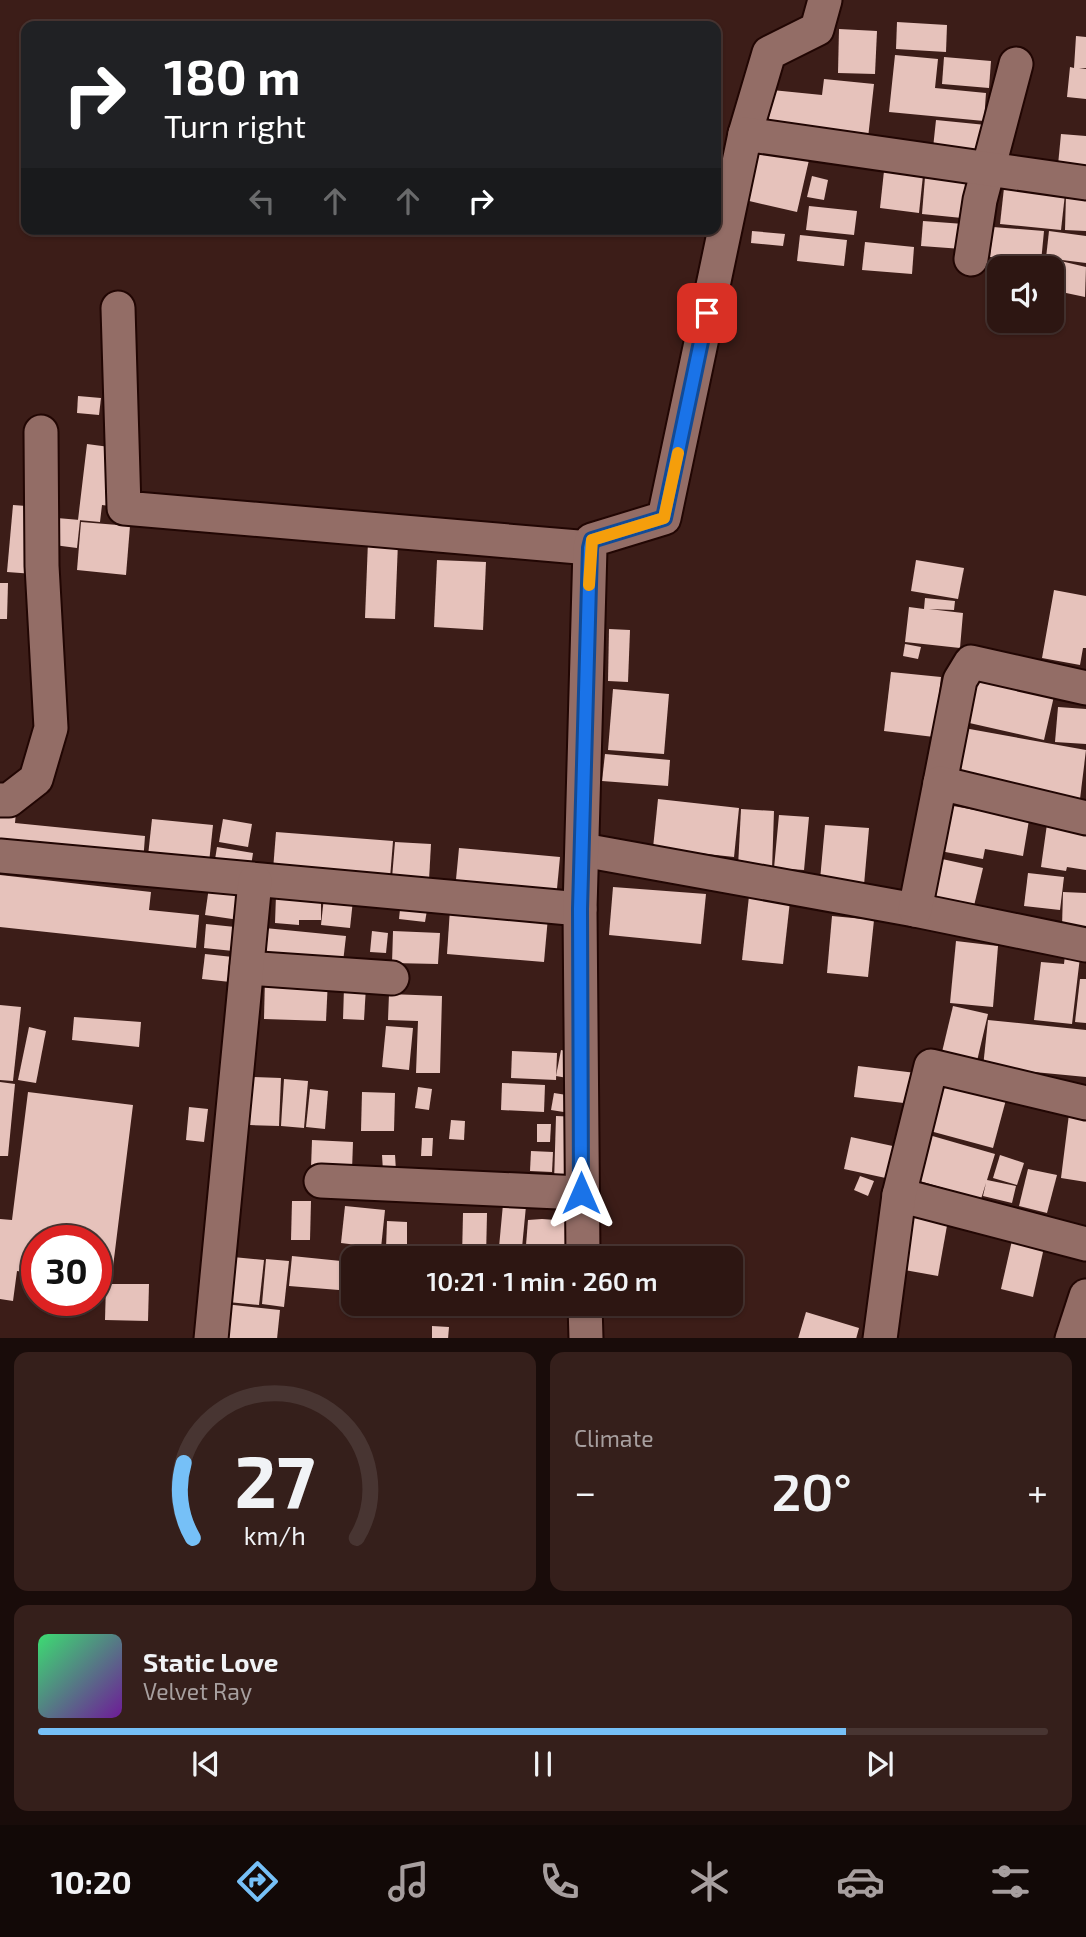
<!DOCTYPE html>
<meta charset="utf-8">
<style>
:root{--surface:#2d1612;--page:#351f1b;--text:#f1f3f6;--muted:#a79f9f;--line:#483532;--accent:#76c0f7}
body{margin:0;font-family:"Exo 2",sans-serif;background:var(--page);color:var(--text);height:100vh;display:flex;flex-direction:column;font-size:26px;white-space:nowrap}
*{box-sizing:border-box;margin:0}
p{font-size:23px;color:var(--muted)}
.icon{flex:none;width:38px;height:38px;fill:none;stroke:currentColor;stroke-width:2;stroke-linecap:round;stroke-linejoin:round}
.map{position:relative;height:1338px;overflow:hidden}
.side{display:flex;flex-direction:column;gap:14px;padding:14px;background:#190c0a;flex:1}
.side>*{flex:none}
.banner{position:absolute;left:21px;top:21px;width:700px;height:214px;border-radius:14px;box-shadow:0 2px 5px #0004,0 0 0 2px var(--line);background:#202124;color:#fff;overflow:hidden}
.tools{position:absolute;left:987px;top:256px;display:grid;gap:14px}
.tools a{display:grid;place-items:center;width:77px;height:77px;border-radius:14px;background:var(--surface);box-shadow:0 2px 5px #0004,0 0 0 2px var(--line);font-size:35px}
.speed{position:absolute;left:21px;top:1225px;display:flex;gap:14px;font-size:35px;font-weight:700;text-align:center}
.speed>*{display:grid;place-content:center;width:91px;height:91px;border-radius:50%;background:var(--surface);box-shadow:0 2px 5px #0004,0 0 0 2px var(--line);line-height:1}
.speed .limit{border:10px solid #d22;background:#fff;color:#111}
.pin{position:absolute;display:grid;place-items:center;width:60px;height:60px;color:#fff;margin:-30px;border-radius:14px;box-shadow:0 4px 10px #0006}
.me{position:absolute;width:77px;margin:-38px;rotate:0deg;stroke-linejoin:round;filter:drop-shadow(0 0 5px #0008)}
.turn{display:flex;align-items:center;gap:24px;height:147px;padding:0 28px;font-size:32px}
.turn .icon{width:91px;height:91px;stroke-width:2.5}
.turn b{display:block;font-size:49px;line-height:60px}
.lanes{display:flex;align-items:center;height:66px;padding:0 28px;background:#0003;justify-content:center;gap:35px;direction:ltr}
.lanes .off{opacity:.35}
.big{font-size:52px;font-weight:600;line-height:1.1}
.side .tile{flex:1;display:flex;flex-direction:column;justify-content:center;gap:10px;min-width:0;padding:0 24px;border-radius:14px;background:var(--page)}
.side .dial{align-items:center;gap:0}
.dial svg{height:182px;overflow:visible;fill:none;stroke:var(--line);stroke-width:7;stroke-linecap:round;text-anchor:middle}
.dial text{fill:var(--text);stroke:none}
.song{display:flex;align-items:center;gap:21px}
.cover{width:84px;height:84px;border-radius:10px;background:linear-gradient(135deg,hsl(140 70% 55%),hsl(280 70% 35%))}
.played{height:7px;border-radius:4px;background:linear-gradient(90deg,var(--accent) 80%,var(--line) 80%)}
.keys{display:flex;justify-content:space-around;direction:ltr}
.heat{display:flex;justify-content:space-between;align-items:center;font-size:38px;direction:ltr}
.side .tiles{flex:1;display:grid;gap:14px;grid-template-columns:1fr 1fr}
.tile:last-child{grid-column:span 2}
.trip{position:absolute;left:341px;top:1246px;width:402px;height:70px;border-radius:14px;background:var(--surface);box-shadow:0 2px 5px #0004,0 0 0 2px var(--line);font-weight:600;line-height:70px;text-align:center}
.menu{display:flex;height:112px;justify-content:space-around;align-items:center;background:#120907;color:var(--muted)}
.menu .icon{width:49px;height:49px}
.menu .on{color:var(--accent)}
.menu b{font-size:32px;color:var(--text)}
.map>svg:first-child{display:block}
</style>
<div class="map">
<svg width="1086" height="1339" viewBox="0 0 1086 1339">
<rect width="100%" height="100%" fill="#3c1d18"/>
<g fill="#e6c2bb">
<path d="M897 22 947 25 946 52 896 49Z"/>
<path d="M839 29 877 31 875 74 838 73Z"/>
<path d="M1076 36 1086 37V68H1079L1086 69V99L1067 97 1070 67 1074 68Z"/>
<path d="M895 55 938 59 935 88 986 93 984 121 889 112Z"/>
<path d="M944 57 991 61 989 88 942 84Z"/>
<path d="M824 79 874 84 868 138 768 127 772 90 822 95Z"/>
<path d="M988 99H994L987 154 933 148 936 120 986 125Z"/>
<path d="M1061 134 1086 136V168L1058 165Z"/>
<path d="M757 148 809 160 797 212 745 200Z"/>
<path d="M884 171 923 175 919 213 880 208Z"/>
<path d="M812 176 828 180 824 200 807 197Z"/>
<path d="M925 177 975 182 972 219 922 214Z"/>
<path d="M1004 188 1065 194 1061 230 1000 224Z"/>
<path d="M1066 195H1086V231L1065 230Z"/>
<path d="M809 206 857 211 854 235 806 230Z"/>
<path d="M923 221 964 224 962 249 921 246Z"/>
<path d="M993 227 1044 231 1041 262 990 257Z"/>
<path d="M752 231 785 234 783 246 751 243Z"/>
<path d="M1049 231 1086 236V263L1046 258Z"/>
<path d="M800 235 847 240 844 266 797 261Z"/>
<path d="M865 242 914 247 912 274 862 270Z"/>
<path d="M991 259 1026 263V268H999V284L988 282Z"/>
<path d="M1052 259 1086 267 1085 297 1052 290Z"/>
<path d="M78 396 101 398 99 415 77 413Z"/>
<path d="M87 444 117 448 110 506 102 505 100 522 78 520Z"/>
<path d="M13 505 40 507 34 574 7 572Z"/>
<path d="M57 518 80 520 77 548 54 545Z"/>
<path d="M81 522 130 526 126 575 77 570Z"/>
<path d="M368 541 398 542 395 619 365 618Z"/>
<path d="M437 560 486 562 483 630 434 627Z"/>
<path d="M916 560 964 568 958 599 911 591Z"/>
<path d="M0 583H8L7 619H0Z"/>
<path d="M1054 590 1086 596V648H1083L1080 665 1042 658Z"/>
<path d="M925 598 955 601 954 610 929 609 963 613 960 648 905 642 909 607 924 609Z"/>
<path d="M609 629 630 630 628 682 608 681Z"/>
<path d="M905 644 921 647 918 659 903 656Z"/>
<path d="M891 672 941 677 934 737 884 731Z"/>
<path d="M975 678 1054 696 1044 740 965 722Z"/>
<path d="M613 689 669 694 664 754 608 750Z"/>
<path d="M1058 707 1086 709V744L1055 742Z"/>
<path d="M964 728 1086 750 1080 799 955 776Z"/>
<path d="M605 754 670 760 668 786 602 781Z"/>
<path d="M658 799 739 808 734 857 653 848Z"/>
<path d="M948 805 1029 820 1023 856 985 849 983 859 940 851Z"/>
<path d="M741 809 774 811 772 869 738 867Z"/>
<path d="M0 811 16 812 15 823 145 836 143 863 0 849Z"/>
<path d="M779 815 809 817 804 870 774 868Z"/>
<path d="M152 819 213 825 208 872 147 865Z"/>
<path d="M223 819 252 824 248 847 219 842Z"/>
<path d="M1047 824 1086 834V870L1067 867 1066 871 1041 867Z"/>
<path d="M825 825 869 828 864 885 820 880Z"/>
<path d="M276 832 393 841 390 878 273 870Z"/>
<path d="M395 842 431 844 429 880 392 878Z"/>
<path d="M217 847 253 853 249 879 213 872Z"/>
<path d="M459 848 560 857 556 899 455 890Z"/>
<path d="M942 859 983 868 973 910 933 900Z"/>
<path d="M1028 873 1064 877 1060 910 1024 906Z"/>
<path d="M0 875 151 892 149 910 199 915 196 948 0 927Z"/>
<path d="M209 887 250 893 246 921 205 915Z"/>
<path d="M613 887 706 894 701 944 609 935Z"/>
<path d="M1063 892 1086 893V928L1062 927Z"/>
<path d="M276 895 321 897V920H299V925L275 923Z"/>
<path d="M749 896 790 901 783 964 742 960Z"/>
<path d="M324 897 353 900 350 928 321 925Z"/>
<path d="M401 900 428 904 425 922 399 919Z"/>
<path d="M450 909 548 917 544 962 447 954Z"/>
<path d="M832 916 874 920 868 977 827 973Z"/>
<path d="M206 924 245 928 243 952 204 948Z"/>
<path d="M265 928 346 936 342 971 261 963Z"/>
<path d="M372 931 388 933 386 953 370 952Z"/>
<path d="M393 931 440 933 438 964 392 963Z"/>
<path d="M956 941 998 946 993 1007 950 1003Z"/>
<path d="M205 954 242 958 240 983 202 979Z"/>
<path d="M1065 955 1080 957 1072 1024 1034 1020 1041 962 1064 964Z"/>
<path d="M265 977 328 979 326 1021 264 1019Z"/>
<path d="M1080 979H1086V1023L1075 1022Z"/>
<path d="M344 987H366L364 1020 343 1019Z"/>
<path d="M389 994 442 996 440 1073H416L418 1021 388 1020Z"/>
<path d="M0 1005 21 1007 13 1081 0 1080Z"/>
<path d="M953 1006 988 1014 977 1061 942 1052Z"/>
<path d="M74 1017 141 1022 139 1047 72 1040Z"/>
<path d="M988 1020 1086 1030V1077L983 1067Z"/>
<path d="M386 1026 413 1028 409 1070 382 1067Z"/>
<path d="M29 1027 46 1031 36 1083 18 1080Z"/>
<path d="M561 1050 577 1053 573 1079 556 1076Z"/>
<path d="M512 1051 557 1053 556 1080 511 1078Z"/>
<path d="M858 1066 916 1073 912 1104 854 1097Z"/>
<path d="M251 1077 281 1078 279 1126 250 1125Z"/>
<path d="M284 1079 308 1081 304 1128 281 1126Z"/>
<path d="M945 1079 1007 1096 993 1148 930 1131Z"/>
<path d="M0 1082 15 1084 8 1156H0Z"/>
<path d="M502 1083 545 1085 544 1112 501 1110Z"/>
<path d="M418 1087 432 1089 429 1110 415 1108Z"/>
<path d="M310 1089 328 1091 325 1129 306 1127Z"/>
<path d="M28 1092 133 1105 111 1283 96 1281V1241H37V1274L17 1271 13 1301 0 1299V1219L12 1220Z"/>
<path d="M362 1092 395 1093 394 1131H361Z"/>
<path d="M554 1093 573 1096 570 1113 551 1110Z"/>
<path d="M1070 1106 1086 1108V1182L1061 1178Z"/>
<path d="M189 1107 208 1109 204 1142 186 1140Z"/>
<path d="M556 1116 578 1117 576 1184 554 1183Z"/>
<path d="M451 1120 465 1121 464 1140 449 1139Z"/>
<path d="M537 1124H551L550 1142H537Z"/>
<path d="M929 1135 995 1154 987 1180 1016 1186 1012 1203 983 1196 986 1183 981 1199 916 1180Z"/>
<path d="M851 1137 902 1148 895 1180 844 1169Z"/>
<path d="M422 1138H433L432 1156H421Z"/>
<path d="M312 1140 353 1142 352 1170 311 1168Z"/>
<path d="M531 1151 553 1152 552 1172 530 1171Z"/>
<path d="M382 1155H395L396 1171H383Z"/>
<path d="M1000 1155 1024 1163 1017 1185 993 1178Z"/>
<path d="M1028 1169 1057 1175 1047 1213 1019 1206Z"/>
<path d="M860 1176 874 1181 868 1196 854 1190Z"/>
<path d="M292 1201H311L310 1240H291Z"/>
<path d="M503 1204 526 1206 521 1258H498Z"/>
<path d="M345 1206 385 1210 381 1248 341 1243Z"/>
<path d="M463 1213H487L486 1258H462Z"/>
<path d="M909 1213 948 1220 938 1276 899 1269Z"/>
<path d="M542 1219 570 1221 567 1258H525L528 1220Z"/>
<path d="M387 1221 407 1222V1250L386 1249Z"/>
<path d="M1013 1236 1045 1243 1033 1297 1001 1289Z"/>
<path d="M292 1256 341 1261 339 1290 289 1286Z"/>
<path d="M233 1257 264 1260 259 1305 228 1302Z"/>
<path d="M266 1259 289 1261 284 1307 262 1304Z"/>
<path d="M106 1284H149L148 1321 105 1320Z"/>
<path d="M225 1304 280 1310 277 1339H221Z"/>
<rect x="534" y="1304" width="33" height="7"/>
<path d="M806 1312 859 1328 856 1339H798Z"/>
<path d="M432 1326 449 1327 448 1339H432Z"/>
</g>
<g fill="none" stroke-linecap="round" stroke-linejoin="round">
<defs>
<g id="minor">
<path d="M745 134 769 53 817 29 825 0"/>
<path d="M971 259 980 200 1016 64"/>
<path d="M118 308 124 508 590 548"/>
<path d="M940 783 960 680 971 662 1086 688"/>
<path d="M0 800H9L36 779 51 728 42 566 41 432"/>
<path d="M583 850 915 910 1086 945"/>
<path d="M0 856 580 909"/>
<path d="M915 910 940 783 1086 818"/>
<path d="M247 968 392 978"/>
<path d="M321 1181 581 1193"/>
<path d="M899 1195 1086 1244"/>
<path d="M583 1258 580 909 590 548 592 540 664 518 745 134 1086 183"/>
<path d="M585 1304 586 1339"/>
<path d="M211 1339 255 881"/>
<path d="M880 1339 899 1195 931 1066 1086 1103"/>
<path d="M1072 1339 1086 1296"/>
</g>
</defs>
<use href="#minor" stroke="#210603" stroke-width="37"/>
<use href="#minor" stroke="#936d66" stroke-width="33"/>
</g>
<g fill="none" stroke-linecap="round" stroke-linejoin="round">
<defs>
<path id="route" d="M581 1193 580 909 590 548 592 540 664 518 707 313"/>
</defs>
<use href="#route" stroke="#114b97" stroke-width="18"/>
<use href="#route" stroke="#1a73e8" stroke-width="12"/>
<path stroke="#f59e0b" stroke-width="12" d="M589 585 592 540 664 518 678 453"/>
</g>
</svg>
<div class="tools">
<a><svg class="icon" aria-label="sound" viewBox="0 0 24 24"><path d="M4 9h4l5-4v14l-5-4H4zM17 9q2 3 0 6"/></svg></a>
</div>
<div class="speed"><div class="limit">30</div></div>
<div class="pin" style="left:707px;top:313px;background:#d93025"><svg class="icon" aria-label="arrive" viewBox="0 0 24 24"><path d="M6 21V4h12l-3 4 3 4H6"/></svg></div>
<svg class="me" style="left:581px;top:1193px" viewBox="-20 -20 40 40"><path d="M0-17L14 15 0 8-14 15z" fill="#1a73e8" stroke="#fff" stroke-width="4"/></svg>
<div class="trip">10:21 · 1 min · 260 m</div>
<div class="banner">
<div class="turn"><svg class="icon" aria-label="right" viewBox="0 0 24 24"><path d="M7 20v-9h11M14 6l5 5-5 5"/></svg><div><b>180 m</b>Turn right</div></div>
<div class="lanes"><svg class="icon off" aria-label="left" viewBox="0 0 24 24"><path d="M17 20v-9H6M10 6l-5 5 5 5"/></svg><svg class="icon off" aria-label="ahead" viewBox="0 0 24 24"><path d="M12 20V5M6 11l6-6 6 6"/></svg><svg class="icon off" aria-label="ahead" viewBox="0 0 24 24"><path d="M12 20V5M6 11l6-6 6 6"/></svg><svg class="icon" aria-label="right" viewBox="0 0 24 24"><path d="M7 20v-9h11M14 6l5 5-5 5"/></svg></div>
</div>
</div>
<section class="side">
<div class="tiles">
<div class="tile dial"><svg viewBox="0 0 100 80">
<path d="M14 69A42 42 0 1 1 86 69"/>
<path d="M14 69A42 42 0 0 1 10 36" stroke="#76c0f7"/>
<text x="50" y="56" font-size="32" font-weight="700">27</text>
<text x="50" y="72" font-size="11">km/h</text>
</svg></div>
<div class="tile"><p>Climate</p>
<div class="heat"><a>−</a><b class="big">20°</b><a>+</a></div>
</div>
<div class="tile">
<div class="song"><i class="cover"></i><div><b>Static Love</b><p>Velvet Ray</p></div></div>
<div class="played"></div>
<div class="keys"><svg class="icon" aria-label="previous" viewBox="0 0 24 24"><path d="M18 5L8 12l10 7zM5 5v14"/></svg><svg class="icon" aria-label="pause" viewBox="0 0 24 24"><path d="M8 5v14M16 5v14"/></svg><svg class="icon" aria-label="next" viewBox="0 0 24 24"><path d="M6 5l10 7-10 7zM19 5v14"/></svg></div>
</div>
</div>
</section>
<nav class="menu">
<b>10:20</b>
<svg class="icon on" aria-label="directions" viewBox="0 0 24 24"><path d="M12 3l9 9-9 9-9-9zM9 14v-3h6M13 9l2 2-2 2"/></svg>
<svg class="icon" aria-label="music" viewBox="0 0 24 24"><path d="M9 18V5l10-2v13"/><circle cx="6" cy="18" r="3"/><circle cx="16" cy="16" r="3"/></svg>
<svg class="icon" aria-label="phone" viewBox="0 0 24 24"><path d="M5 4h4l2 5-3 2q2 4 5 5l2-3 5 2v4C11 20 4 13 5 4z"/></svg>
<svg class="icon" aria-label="climate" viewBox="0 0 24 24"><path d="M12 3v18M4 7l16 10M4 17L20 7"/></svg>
<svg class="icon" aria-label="car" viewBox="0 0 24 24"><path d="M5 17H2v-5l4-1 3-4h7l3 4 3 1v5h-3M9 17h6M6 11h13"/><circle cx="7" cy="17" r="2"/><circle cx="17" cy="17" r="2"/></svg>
<svg class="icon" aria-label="filters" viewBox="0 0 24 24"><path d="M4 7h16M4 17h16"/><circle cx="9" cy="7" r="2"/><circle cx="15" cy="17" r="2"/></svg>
</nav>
